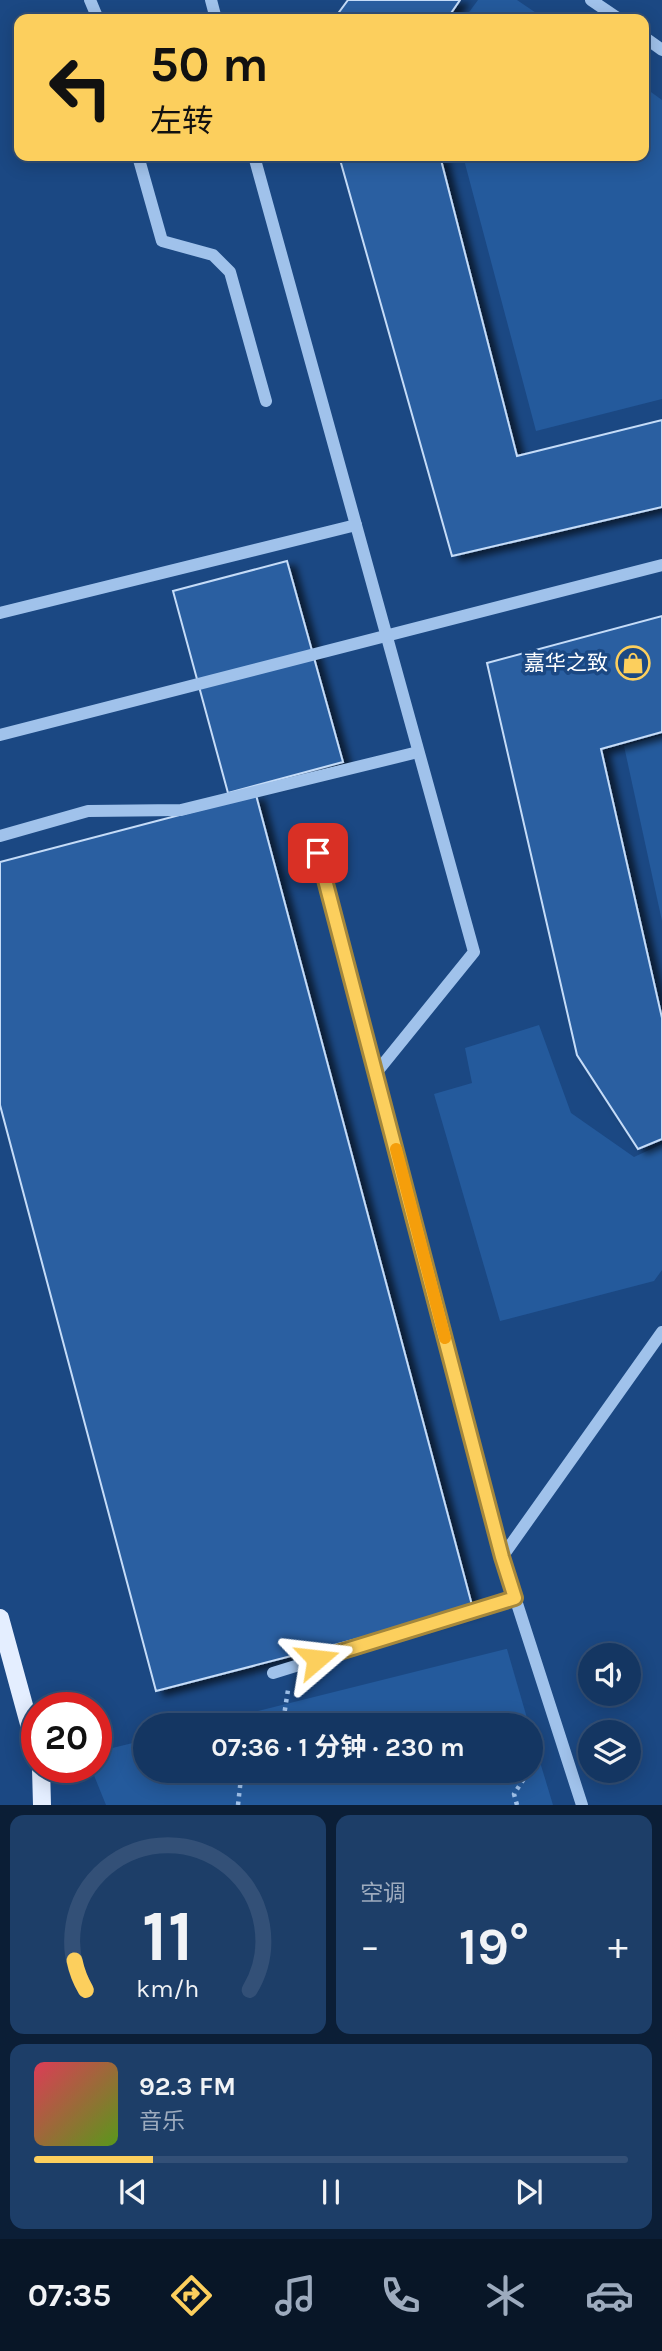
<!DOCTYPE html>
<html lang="zh">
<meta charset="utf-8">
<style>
:root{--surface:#143662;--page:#1d3e68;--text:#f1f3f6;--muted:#9dabbe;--line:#335077;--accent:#fccf5d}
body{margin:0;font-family:Karla,"Noto Sans SC",sans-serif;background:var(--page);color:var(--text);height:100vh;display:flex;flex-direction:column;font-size:26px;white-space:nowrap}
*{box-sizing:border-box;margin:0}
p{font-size:23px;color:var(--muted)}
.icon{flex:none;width:38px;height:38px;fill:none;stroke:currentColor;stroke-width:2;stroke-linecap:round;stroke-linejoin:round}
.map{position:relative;height:1805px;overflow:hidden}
.side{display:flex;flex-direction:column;gap:10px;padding:10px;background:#0b1e36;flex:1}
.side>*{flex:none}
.top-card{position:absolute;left:14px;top:14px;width:635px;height:147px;border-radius:14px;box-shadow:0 4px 18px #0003,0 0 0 2px var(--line);background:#fccf5d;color:#111;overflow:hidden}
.fabs{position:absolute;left:578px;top:1643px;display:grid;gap:14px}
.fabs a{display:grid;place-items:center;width:63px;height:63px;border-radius:50%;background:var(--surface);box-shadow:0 4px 18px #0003,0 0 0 2px var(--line);font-size:35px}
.speed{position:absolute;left:21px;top:1692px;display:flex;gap:14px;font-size:35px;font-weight:700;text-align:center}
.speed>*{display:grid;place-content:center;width:91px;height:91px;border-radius:50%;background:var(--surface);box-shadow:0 4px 18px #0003,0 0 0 2px var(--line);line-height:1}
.speed .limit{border:10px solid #d22;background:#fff;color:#111}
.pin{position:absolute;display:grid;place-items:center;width:60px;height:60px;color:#fff;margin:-30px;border-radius:14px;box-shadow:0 4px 10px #0006}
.me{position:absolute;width:77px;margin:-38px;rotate:73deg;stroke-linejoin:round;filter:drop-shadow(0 0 5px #0008)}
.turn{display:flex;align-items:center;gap:24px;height:147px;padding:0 21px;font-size:32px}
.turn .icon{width:91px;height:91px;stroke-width:2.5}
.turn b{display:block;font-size:49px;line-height:60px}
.big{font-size:52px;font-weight:700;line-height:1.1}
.side .tile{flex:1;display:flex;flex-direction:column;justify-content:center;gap:10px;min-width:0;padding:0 24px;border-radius:14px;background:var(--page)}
.side .dial{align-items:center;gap:0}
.dial svg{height:182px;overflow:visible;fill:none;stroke:var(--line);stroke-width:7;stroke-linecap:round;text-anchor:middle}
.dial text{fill:var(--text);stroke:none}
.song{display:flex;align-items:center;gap:21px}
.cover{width:84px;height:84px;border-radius:10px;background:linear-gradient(135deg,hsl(350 70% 55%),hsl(90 70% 35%))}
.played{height:7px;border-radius:4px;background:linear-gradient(90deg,var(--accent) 20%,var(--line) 20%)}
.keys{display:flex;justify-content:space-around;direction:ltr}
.heat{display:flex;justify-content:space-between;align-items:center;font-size:38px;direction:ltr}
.side .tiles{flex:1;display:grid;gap:10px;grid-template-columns:1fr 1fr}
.tile:last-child{grid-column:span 2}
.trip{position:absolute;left:133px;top:1713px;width:410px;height:70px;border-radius:35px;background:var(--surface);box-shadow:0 4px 18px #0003,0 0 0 2px var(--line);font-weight:700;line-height:70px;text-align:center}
.tab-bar{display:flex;height:112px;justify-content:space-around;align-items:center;background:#081627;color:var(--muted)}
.tab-bar .icon{width:49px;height:49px}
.tab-bar .active{color:var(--accent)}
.tab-bar b{font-size:32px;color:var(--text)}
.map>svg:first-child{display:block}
</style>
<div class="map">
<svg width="662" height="1805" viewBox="0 0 662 1805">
<defs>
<filter id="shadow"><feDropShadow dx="8" dy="4.5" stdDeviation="3.5" flood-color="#0009"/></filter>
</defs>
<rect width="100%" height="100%" fill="#1b4883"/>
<g fill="#245a9c">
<path d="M478 0H517L545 19H464Z"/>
<path d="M644 87 662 100V399L536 431 463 156H644Z"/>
<path d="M662 735V921L624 746Z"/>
<path d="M539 1025 571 1113 634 1157 662 1144V1270L654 1281 500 1321 434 1094 472 1083 465 1048Z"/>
<path d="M507 1649 529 1725H202L506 1649Z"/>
<path d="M530 1729 553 1805H106L91 1768H96V1752L145 1740V1771H530Z"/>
</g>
<g fill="#2a5fa1" stroke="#c5dcf8" stroke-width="2" filter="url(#shadow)">
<path d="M348 0H460L447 19H334Z"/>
<path d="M339 156H440L517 456 662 420V507L452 556Z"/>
<path d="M287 561 343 762 228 793 173 591Z"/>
<path d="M662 616V732L601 749 662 1018V1139L638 1149 577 1055 487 663Z"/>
<path d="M256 795 473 1609 156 1691 0 1105V862Z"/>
</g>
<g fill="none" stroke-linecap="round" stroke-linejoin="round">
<g stroke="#a0c2eb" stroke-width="4.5" stroke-dasharray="3.5 5" stroke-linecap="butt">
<path d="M279 1726 283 1722 288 1690"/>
<path d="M530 1769 543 1749"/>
<path d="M238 1805 241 1778 245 1771"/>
<path d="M517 1805 514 1794 529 1771"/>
</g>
<g stroke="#a0c2eb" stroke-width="12">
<path d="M90 0 98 19"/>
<path d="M211 0 216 19"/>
<path d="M591 0 619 19"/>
<path d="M644 37 662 50"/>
<path d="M138 156 162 241 213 255 230 272 266 401"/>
<path d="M254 156 474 952 376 1073"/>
<path d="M0 613 356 525"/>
<path d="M0 735 662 565"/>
<path d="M0 836 88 811 181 810 418 752"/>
<path d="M319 853 502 1557 582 1805"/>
<path d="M502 1557 662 1332"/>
<path d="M273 1673 515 1598"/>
</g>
<g stroke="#e4eeff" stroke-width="18">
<path d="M0 1618 37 1753"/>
<path d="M41 1768 42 1805"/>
</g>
</g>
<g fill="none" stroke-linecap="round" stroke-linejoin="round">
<defs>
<path id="route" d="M317 1659 515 1598 502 1557 318 853"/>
</defs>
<use href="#route" stroke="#a4873c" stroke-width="18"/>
<use href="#route" stroke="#fccf5d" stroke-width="12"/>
<path stroke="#f59e0b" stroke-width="12" d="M396 1149 445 1338"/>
</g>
<defs>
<symbol id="shop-ring" viewBox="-11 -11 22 22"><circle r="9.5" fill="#1b4883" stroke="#fccf5d" stroke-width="1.5"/><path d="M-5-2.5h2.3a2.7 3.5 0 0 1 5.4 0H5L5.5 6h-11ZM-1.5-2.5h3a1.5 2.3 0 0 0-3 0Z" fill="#fccf5d"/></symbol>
</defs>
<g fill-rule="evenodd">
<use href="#shop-ring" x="614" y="644" width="38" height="38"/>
</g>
<g text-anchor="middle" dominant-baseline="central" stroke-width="7" stroke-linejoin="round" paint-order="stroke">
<g font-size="21" fill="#fff" stroke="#1b4883" text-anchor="end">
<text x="608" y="663">嘉华之致</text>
</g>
</g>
</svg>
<div class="fabs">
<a><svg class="icon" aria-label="sound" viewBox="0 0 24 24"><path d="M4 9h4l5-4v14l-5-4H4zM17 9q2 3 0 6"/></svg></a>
<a><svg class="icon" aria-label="layers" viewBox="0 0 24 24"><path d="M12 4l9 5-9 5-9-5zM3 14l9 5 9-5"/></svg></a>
</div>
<div class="speed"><div class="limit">20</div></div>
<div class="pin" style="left:318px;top:853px;background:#d93025"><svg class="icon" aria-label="arrive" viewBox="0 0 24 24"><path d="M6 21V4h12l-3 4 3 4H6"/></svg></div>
<svg class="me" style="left:317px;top:1659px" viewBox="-20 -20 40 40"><path d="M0-17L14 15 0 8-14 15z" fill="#fccf5d" stroke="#fff" stroke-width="4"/></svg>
<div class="trip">07:36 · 1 分钟 · 230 m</div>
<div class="top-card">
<div class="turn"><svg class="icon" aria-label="left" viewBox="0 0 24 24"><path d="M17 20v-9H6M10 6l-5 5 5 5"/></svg><div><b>50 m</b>左转</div></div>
</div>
</div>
<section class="side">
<div class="tiles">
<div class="tile dial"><svg viewBox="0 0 100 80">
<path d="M14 69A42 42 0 1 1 86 69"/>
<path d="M14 69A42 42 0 0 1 9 56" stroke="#fccf5d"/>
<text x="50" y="56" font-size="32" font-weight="700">11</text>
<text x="50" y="72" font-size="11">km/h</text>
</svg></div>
<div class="tile"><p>空调</p>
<div class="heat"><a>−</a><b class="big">19°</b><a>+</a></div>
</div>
<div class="tile">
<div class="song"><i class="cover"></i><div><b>92.3 FM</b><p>音乐</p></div></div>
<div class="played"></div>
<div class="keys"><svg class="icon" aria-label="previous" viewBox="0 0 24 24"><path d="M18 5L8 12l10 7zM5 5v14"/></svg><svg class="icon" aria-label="pause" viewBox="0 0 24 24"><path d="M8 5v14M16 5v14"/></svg><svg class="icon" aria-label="next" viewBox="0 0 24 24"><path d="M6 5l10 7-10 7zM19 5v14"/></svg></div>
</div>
</div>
</section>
<nav class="tab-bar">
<b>07:35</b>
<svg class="icon active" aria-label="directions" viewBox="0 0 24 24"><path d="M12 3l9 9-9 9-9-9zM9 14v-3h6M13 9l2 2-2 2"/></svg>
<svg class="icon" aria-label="music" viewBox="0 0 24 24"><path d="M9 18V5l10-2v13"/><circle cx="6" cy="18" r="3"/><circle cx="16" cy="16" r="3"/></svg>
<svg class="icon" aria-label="phone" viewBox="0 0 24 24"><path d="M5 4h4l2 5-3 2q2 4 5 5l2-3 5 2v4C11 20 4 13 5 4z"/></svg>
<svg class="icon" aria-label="climate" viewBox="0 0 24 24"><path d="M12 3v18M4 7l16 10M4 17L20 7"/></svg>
<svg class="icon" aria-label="car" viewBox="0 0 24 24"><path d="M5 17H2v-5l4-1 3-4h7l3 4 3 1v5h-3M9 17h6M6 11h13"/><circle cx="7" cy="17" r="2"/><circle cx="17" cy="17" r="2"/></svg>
</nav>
